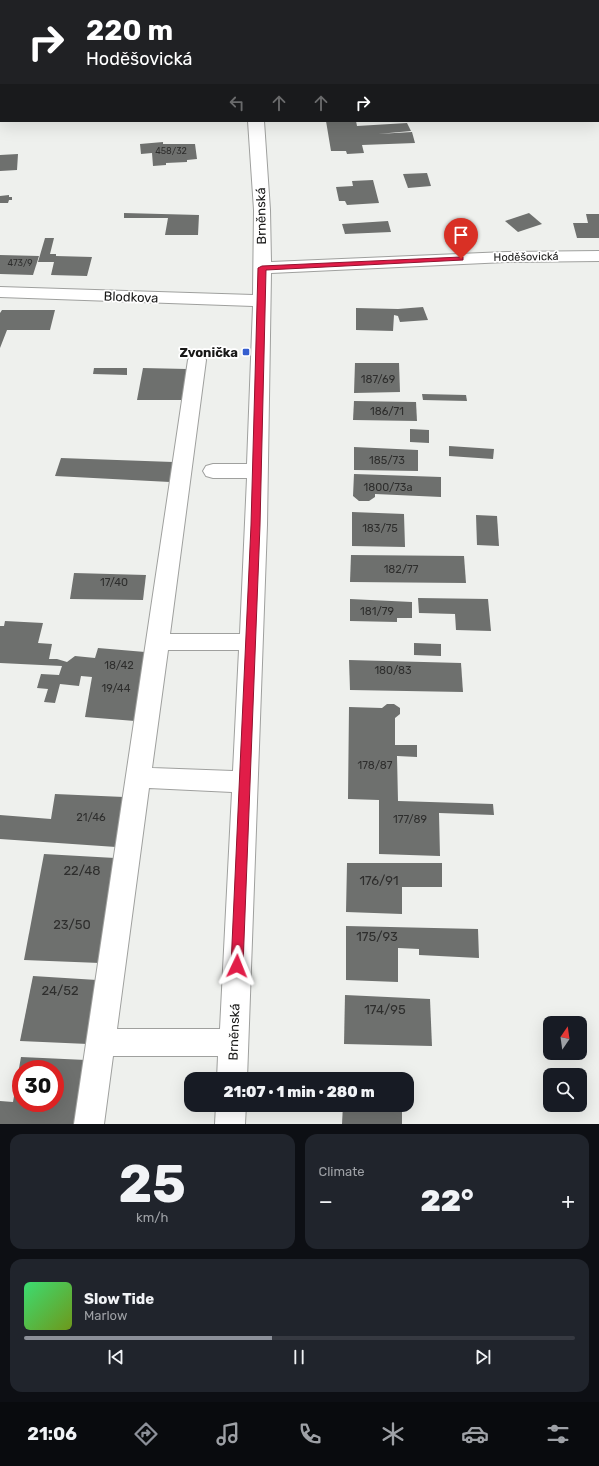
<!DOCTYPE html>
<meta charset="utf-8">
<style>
:root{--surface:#171b24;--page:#20242c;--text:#f1f3f6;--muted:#9ea1a6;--line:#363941;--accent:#8c9099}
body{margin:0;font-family:Rubik,sans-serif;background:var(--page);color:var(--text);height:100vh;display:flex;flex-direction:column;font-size:15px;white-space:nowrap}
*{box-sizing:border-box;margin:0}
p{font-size:13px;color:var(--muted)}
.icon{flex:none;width:22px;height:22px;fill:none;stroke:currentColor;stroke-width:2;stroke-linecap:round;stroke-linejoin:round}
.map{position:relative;height:1124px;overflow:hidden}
.sheet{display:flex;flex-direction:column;gap:10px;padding:10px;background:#0d0f14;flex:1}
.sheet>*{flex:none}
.guide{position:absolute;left:0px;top:0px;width:599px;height:122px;box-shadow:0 4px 16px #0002;background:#202124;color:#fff;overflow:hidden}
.needle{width:26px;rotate:13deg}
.buttons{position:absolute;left:543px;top:1016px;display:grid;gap:8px}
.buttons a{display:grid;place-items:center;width:44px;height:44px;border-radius:8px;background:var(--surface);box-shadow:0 4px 16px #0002;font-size:20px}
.speed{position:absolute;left:12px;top:1060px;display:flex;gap:8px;font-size:20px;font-weight:700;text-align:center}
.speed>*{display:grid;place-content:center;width:52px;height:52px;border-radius:50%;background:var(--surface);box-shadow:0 4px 16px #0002;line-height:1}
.speed .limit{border:6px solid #d22;background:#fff;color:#111}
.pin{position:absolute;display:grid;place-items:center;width:34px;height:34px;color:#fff;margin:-41px -17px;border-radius:50% 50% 50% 0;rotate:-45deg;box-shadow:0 0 4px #0007}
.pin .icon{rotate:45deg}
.me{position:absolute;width:44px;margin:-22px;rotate:2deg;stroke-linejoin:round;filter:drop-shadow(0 0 3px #0008)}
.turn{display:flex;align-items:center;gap:14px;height:84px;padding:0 20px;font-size:18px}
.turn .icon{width:52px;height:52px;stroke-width:2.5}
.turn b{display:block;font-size:28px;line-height:34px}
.lanes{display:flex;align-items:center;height:38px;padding:0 20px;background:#0003;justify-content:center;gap:20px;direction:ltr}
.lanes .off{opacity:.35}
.big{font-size:30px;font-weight:800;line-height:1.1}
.sheet .card{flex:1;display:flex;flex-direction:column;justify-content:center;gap:6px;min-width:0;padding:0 14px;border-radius:12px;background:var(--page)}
.sheet .dial{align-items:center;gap:0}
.dial b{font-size:52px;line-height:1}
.song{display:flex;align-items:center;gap:12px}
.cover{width:48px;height:48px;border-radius:6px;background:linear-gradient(135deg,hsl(140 70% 55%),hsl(80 70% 35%))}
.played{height:4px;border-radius:2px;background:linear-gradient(90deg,var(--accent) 45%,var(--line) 45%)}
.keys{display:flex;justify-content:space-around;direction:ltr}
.heat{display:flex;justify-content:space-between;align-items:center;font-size:22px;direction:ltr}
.sheet .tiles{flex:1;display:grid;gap:10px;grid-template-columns:1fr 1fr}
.card:last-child{grid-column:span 2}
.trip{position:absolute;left:184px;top:1072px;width:230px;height:40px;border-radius:12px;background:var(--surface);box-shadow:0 4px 16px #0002;font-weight:800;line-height:40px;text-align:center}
.tab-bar{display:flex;height:64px;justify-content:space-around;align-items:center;background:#090b0e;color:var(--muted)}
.tab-bar .icon{width:28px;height:28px}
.tab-bar .active{color:var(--accent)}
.tab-bar b{font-size:18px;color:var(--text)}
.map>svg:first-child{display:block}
</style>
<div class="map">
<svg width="599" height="1124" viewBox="0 0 599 1124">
<rect width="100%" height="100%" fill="#eef0ed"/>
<g fill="#6e706e" fill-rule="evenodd">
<path d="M326 121H356L357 126 407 123 411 131 378 134 412 132 415 143 362 145 364 153 347 154 346 151H331Z"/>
<path d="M163 142V144H195L197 159 187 160V162L166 163V165L153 166 152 153 141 154 140 144Z"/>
<path d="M18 154 17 170 0 171V155Z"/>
<path d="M427 173 431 186 408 188 403 174Z"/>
<path d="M373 180 379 203 347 205 345 201H339L336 187 353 186 352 181Z"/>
<path d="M9 195V197H12V200H9L8 203H0V196Z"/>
<path d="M124 213 199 215 198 235H165L168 218H124Z"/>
<path d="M529 213 542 224 518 232 505 221Z"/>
<path d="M586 214H599V238H577L573 223H588Z"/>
<path d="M388 221 391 232 345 234 342 224Z"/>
<path d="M45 238H54L50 254H56V256L92 257 87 276 51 275 54 262H38Z"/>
<path d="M0 255 39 256 33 275 0 274Z"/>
<path d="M423 307 428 320 400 322 398 316 394 315 393 331 356 330V308L398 309Z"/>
<path d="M2 310H55L50 330H17L22 311 17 330H7L0 348V313Z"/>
<path d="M355 363H399L400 392 354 393Z"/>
<path d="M94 368H127V375L93 374Z"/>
<path d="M143 368 187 369 184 400H137Z"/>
<path d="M422 394 466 395 467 401 423 400Z"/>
<path d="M354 401 416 402 417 421 353 420Z"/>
<path d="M410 429 429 430V443L410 442Z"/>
<path d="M449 446 494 449 493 459 449 456Z"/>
<path d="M354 447 418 450V471L354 470Z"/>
<path d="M61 458 173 462 170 482 55 476Z"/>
<path d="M354 474 441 477V497L375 494V497L369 501H359L353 496Z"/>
<path d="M352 512 404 514 405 547 352 546Z"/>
<path d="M476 515 497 516 499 546 477 545Z"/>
<path d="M351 555 464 556 466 583 350 582Z"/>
<path d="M74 573 146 575 143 600 70 599Z"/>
<path d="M418 598 488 599 491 631 456 630 455 614 419 613Z"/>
<path d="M350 599 412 602V618H397V622L350 621Z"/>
<path d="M5 621 43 623 38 643 52 644 49 659H57L67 662 75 656 95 658 98 648 145 652 135 721 85 717 92 677 81 676 79 686 60 684 55 703 44 702 48 689 37 688 41 674 59 675 62 666 0 663V626H4Z"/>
<path d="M414 643 441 644V656L414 655Z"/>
<path d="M349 660 461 663 463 692 350 690Z"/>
<path d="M387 704H394L400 708V714L395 718V745H417V757L397 756 398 801 493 804 494 815 439 813 440 856 379 854V800L348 799 349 707 382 708Z"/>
<path d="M55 794 124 797 116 847 0 839V815L51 819Z"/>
<path d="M44 854 115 858 100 963 24 960Z"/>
<path d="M347 863H442V887H402V914L346 912Z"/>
<path d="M346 926 478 929 479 958 419 955V949L398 948V982L346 980Z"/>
<path d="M33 976 97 980 88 1044 20 1041Z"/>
<path d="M345 995 430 999 432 1046 344 1044Z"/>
<path d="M21 1057 86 1060 77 1124H0V1101L13 1102ZM21 1069H55V1103H21Z"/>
<path d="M343 1105H402V1124H342Z"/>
</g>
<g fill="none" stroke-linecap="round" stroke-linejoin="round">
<defs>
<g id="minor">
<rect x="20" y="0" width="14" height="1"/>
<rect x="231" y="0" width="14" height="1"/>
<path d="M248 121H264L270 210 271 262 506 252 599 251V261L506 262 271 273 267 525 247 1079H217L218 1056H113L104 1124H74L188 360 190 356 197 354 204 356 206 360 170 634H240L247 478H213L206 476 203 471 206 466 213 464H247L253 306 0 297V287L253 295 254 210ZM168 650H239L233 771 152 768ZM149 788 232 792 220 1029H117Z"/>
<path d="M216 1105H246L245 1124H215Z"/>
</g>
</defs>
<use href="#minor" stroke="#9fa09e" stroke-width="2"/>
<use href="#minor" fill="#fff" fill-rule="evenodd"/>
</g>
<path fill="#e11d48" stroke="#92132f" d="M461 257H463V260L266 270 260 525 243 966 241 970 237 971 233 970 231 966 251 525 258 268 262 266Z"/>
<rect fill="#365fcf" stroke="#fff" stroke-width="1.5" x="242" y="348" width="8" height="8" rx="2"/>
<g text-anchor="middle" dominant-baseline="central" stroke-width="3.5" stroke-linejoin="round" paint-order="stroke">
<g font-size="9" fill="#2e2e2d">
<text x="171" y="151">458/32</text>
<text x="20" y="263">473/9</text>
</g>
<g font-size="11" fill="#181817" stroke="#fff">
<text transform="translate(526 257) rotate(-1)">Hoděšovická</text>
</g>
<g font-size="11" fill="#2e2e2d">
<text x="378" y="379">187/69</text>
<text x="387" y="411">186/71</text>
<text x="387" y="460">185/73</text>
<text x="388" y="487">1800/73a</text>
<text x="380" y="528">183/75</text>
<text x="401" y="569">182/77</text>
<text x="114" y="582">17/40</text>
<text x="377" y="611">181/79</text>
<text x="119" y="665">18/42</text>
<text x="393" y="670">180/83</text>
<text x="116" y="688">19/44</text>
<text x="375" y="765">178/87</text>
<text x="91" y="817">21/46</text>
<text x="410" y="819">177/89</text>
</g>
<g font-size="13" fill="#181817" stroke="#fff">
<text transform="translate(261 216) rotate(-91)">Brněnská</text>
<text transform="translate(131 297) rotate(2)">Blodkova</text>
<text transform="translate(234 1032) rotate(-88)">Brněnská</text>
</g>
<g font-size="13" font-weight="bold" fill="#181817" stroke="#fff" text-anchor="end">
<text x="238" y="352">Zvonička</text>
</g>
<g font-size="13" fill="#2e2e2d">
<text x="82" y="870">22/48</text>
<text x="379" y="880">176/91</text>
<text x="72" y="924">23/50</text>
<text x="377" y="936">175/93</text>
<text x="60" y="990">24/52</text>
<text x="385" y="1009">174/95</text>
</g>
</g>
</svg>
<div class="buttons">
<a><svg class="needle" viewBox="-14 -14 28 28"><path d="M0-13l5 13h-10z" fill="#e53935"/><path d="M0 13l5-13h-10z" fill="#9ea1a6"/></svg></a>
<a><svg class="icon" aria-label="search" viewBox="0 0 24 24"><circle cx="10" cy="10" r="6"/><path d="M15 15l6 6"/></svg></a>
</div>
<div class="speed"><div class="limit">30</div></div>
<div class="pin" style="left:461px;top:259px;background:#d93025"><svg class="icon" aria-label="arrive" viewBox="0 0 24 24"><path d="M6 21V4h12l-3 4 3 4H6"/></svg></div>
<svg class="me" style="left:237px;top:966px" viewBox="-20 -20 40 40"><path d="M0-17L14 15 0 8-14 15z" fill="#e11d48" stroke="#fff" stroke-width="4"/></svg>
<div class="trip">21:07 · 1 min · 280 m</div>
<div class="guide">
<div class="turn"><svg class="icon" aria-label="right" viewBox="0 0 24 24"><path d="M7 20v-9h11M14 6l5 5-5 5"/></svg><div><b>220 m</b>Hoděšovická</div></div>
<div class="lanes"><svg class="icon off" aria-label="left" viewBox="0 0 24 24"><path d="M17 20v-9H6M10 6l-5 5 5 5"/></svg><svg class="icon off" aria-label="ahead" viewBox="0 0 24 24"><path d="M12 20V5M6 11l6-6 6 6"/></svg><svg class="icon off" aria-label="ahead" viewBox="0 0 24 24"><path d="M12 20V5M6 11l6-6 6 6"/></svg><svg class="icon" aria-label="right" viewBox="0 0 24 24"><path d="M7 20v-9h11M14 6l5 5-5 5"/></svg></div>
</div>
</div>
<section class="sheet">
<div class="tiles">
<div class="card dial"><b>25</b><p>km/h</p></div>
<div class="card"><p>Climate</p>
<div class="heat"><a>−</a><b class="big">22°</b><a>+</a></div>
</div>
<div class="card">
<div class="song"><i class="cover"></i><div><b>Slow Tide</b><p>Marlow</p></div></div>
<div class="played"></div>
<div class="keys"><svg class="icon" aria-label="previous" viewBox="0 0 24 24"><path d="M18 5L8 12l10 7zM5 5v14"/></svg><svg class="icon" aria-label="pause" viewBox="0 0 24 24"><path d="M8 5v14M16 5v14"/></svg><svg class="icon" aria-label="next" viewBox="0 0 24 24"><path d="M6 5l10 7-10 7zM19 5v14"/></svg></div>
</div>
</div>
</section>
<nav class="tab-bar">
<b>21:06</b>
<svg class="icon active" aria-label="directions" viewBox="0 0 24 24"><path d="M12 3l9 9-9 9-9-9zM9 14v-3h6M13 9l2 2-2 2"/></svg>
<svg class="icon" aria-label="music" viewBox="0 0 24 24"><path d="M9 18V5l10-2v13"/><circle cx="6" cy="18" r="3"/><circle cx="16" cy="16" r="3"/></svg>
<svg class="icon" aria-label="phone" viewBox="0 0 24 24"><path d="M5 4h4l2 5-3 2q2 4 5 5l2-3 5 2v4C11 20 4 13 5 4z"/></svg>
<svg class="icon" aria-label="climate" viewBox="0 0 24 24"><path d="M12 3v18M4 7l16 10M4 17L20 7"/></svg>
<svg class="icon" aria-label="car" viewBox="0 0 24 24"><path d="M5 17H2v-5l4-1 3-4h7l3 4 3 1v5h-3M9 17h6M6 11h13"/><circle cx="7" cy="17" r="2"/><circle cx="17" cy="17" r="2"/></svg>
<svg class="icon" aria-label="filters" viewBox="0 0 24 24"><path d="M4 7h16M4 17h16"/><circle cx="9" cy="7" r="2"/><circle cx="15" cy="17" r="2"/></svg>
</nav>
